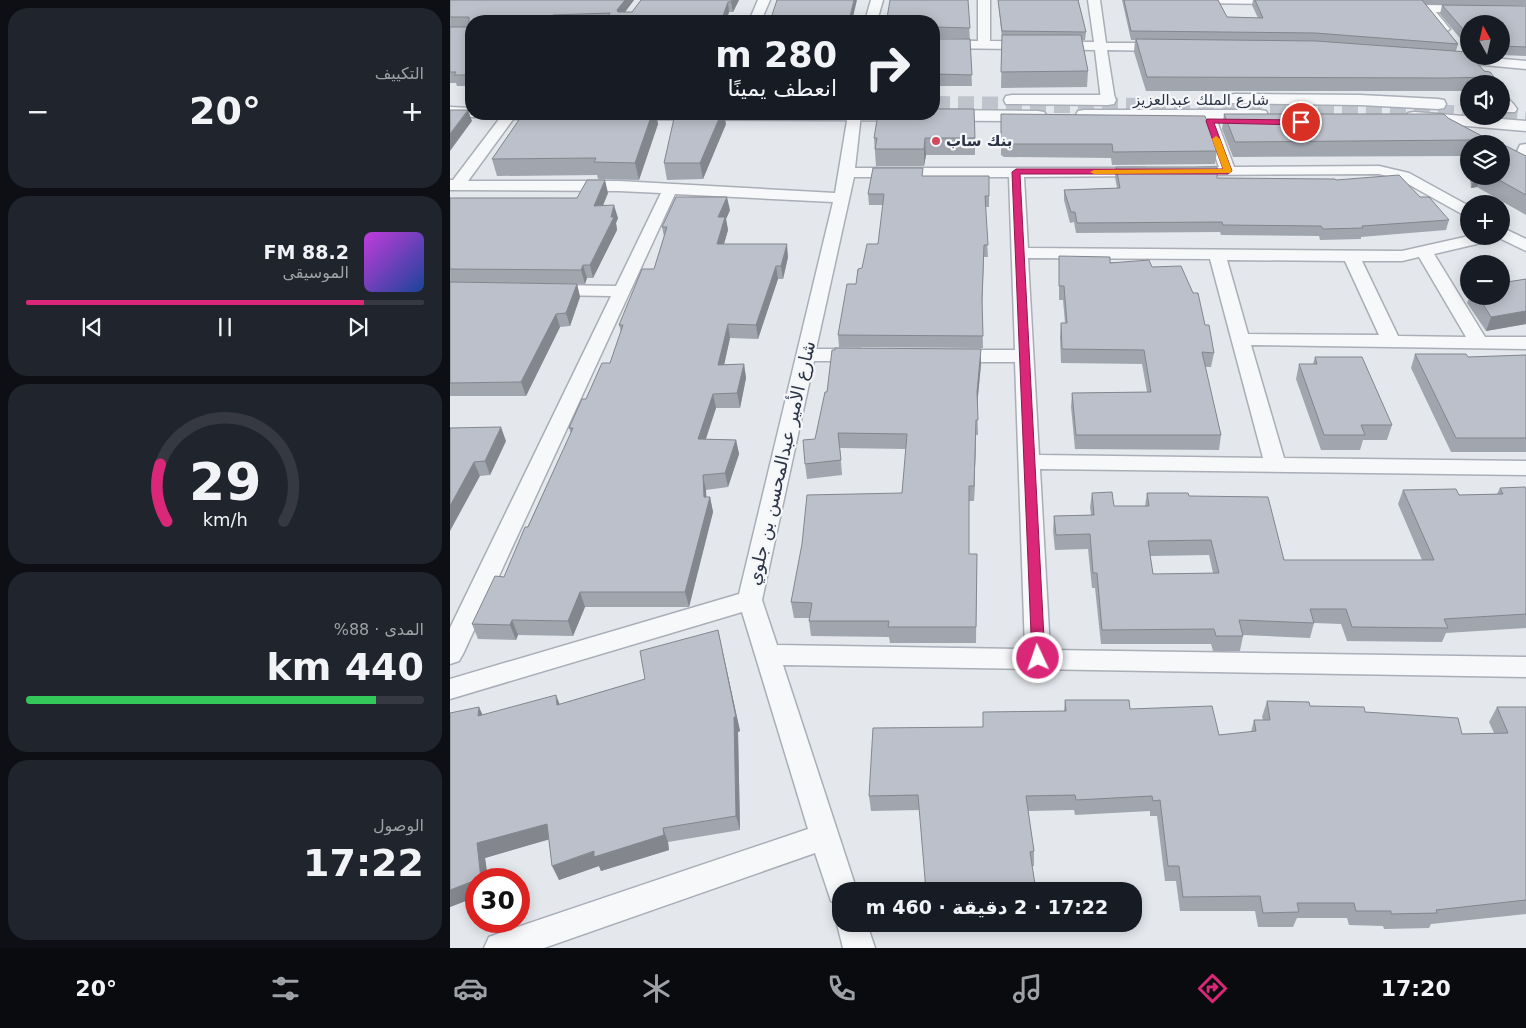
<!DOCTYPE html>
<html lang="ar">
<meta charset="utf-8">
<style>
:root{--surface:#171b24;--page:#20242c;--text:#f1f3f6;--muted:#9ea1a6;--line:#363941;--accent:#db2777}
body{margin:0;font-family:"DejaVu Sans","Noto Sans Arabic",sans-serif;background:var(--page);color:var(--text);direction:rtl;height:100vh;display:flex;flex-direction:column;font-size:19px;white-space:nowrap}
*{box-sizing:border-box;margin:0}
p{font-size:16px;color:var(--muted)}
.icon{flex:none;width:28px;height:28px;fill:none;stroke:currentColor;stroke-width:2;stroke-linecap:round;stroke-linejoin:round}
.map{position:relative;flex:1;overflow:hidden;direction:ltr}
.details{display:flex;flex-direction:column;gap:8px;padding:8px;background:#0d0f14;width:450px}
.details>*{flex:none}
.top-card{position:absolute;left:15px;top:15px;width:475px;height:105px;border-radius:20px;box-shadow:0 2px 12px #0003;direction:rtl;background:#171b24;color:var(--text);overflow:hidden}
.needle{width:32px;rotate:352deg}
.controls{position:absolute;left:1010px;top:15px;display:grid;gap:10px}
.controls a{display:grid;place-items:center;width:50px;height:50px;border-radius:50%;background:var(--surface);box-shadow:0 2px 12px #0003;font-size:25px}
.speed{position:absolute;left:15px;top:868px;display:flex;gap:10px;font-size:25px;font-weight:700;text-align:center}
.speed>*{display:grid;place-content:center;width:65px;height:65px;border-radius:50%;background:var(--surface);box-shadow:0 2px 12px #0003;line-height:1}
.speed .limit{border:8px solid #d22;background:#fff;color:#111}
.pin{position:absolute;display:grid;place-items:center;width:42px;height:42px;color:#fff;margin:-21px;border:2px solid #fff;border-radius:50%;box-shadow:0 1px 5px #0007}
.me{position:absolute;width:55px;margin:-28px;rotate:357deg;stroke-linejoin:round;filter:drop-shadow(0 0 4px #0008)}
.turn{display:flex;align-items:center;gap:18px;height:105px;padding:0 20px;font-size:22px}
.turn .icon{width:65px;height:65px;stroke-width:2.5}
.turn b{display:block;font-size:35px;line-height:42px}
.big{font-size:38px;font-weight:700;line-height:1.1}
.details .tile{flex:1;display:flex;flex-direction:column;justify-content:center;gap:8px;min-width:0;padding:0 18px;border-radius:20px;background:var(--page)}
.details .dial{align-items:center;gap:0}
.dial svg{height:130px;overflow:visible;fill:none;stroke:var(--line);stroke-width:7;stroke-linecap:round;text-anchor:middle}
.dial text{fill:var(--text);stroke:none}
.song{display:flex;align-items:center;gap:15px}
.cover{width:60px;height:60px;border-radius:8px;background:linear-gradient(135deg,hsl(290 70% 55%),hsl(220 70% 35%))}
.played{height:5px;border-radius:2px;background:linear-gradient(90deg,var(--accent) 85%,var(--line) 85%)}
.keys{display:flex;justify-content:space-around;direction:ltr}
.heat{display:flex;justify-content:space-between;align-items:center;font-size:28px;direction:ltr}
.charge{height:8px;border-radius:4px;background:linear-gradient(90deg,#34c759 88%,var(--line) 0)}
.trip{position:absolute;left:382px;top:882px;width:310px;height:50px;border-radius:20px;background:var(--surface);box-shadow:0 2px 12px #0003;font-weight:700;line-height:50px;text-align:center;direction:rtl}
.tabs{display:flex;height:80px;justify-content:space-around;align-items:center;background:#090b0e;color:var(--muted)}
.tabs .icon{width:35px;height:35px}
.tabs .selected{color:var(--accent)}
.tabs b{font-size:22px;color:var(--text)}
main{display:flex;flex:1;min-height:0}
.map>svg:first-child{display:block}
</style>
<main>
<div class="map">
<svg width="1076" height="948" viewBox="0 0 1076 948">
<rect width="100%" height="100%" fill="#e4e7ec"/>
<g fill="none" stroke-linecap="round" stroke-linejoin="round">
<g stroke="#bfc3cb" stroke-width="16" stroke-dasharray="16 8" stroke-linecap="butt">
<path d="M484 104 914 108 1019 114"/>
<path d="M1051 116 1076 119"/>
</g>
<defs>
<g id="minor">
<path d="M308 0H320L311 21H299Z"/>
<path d="M421 0H433L427 21H415Z"/>
<path d="M528 0H540V41L644 42 638 0H650L656 43H714L720 47 714 51 657 50 665 100 658 104 651 100 645 50 484 48V40L528 41Z"/>
<path d="M741 0H837L838 1 832 4 747 3Z"/>
<path d="M977 5 1076 7V13L986 12 1000 29 994 33 990 32 971 8Z"/>
<path d="M996 54 1076 61V69L992 61 990 58 992 55Z"/>
<path d="M1051 95C1058 97 1063 103 1067 109L1065 112H1055L1051 107Z"/>
<path d="M53 114H67L18 181H169L385 193 398 115 411 114 405 168H694L699 169 701 172 699 175 694 176 574 177 578 248 952 251 1019 236H1051V227L1076 239V251L1049 238 1048 239 984 254 1035 337H1076V349L801 345 834 458 1076 461V475L590 469 600 650 1076 657V677L333 665 407 891H391V905L381 901 365 853 94 948H34L39 937 50 933 358 829 292 612 0 699V679L289 594 383 202 225 194 13 654 9 661 0 664V628L161 296 100 295 94 294 91 290 94 286 100 285 166 286 211 193 169 191 0 190V180H3ZM404 177H559L565 350H503L496 352 494 356 496 360 503 362H565L575 649 327 645 312 600 364 361H410L417 359 419 355 417 351 410 349H366ZM969 257 1016 337 948 336 912 261H952ZM578 258 760 259 813 458 589 455ZM777 260 895 261 929 335 798 334Z"/>
<path d="M760 117 767 121 784 167 929 166 959 173 1019 206V218L949 179 929 174 734 175 732 172 734 169 769 167 753 121Z"/>
<path d="M391 914V924H417L425 948H393L387 924Z"/>
</g>
<g id="tertiary">
<path d="M785 94 910 95 988 99 994 100 996 104 994 108 988 109 910 105 779 103 777 99 779 95Z"/>
<path d="M562 95H658L664 96 666 100 664 104 658 105 556 104 554 100 556 96Z"/>
<path d="M0 107 21 108V114H29L27 117H0Z"/>
<path d="M484 110 588 111 594 112 597 116 594 120 588 121 169 119 163 118 161 114H484Z"/>
<path d="M634 110H810L816 111 818 115 816 119 810 120 628 119 626 115 628 111Z"/>
<path d="M964 112 1076 121V131L958 121 955 117 958 113Z"/>
<path d="M48 114H116L114 118 108 119H56L50 118Z"/>
<path d="M1076 144V168L1070 167 1064 158 1070 145Z"/>
</g>
</defs>
<use href="#minor" stroke="#a9aeb7" stroke-width="3"/>
<use href="#tertiary" stroke="#a9aeb7" stroke-width="3"/>
<use href="#minor" fill="#f7f8fa" fill-rule="evenodd"/>
<use href="#tertiary" fill="#f7f8fa" fill-rule="evenodd"/>
</g>
<g fill="#a1a5ae" fill-rule="evenodd">
<path d="M0 0H184L175 12H182L191 0H292H289L283 12H279L276 21H21V86H7L6 83H0V27H19H0Z"/>
<path d="M440 0H518L522 86H484V39H517L484 38V21H438Z"/>
<path d="M548 0H629V3L636 32 635 40H632L638 71 637 87 551 88 552 39Z"/>
<path d="M672 0H768L777 17 808 18 802 5 803 0H1076V5H976L1008 44 1006 51 1034 71 1044 77 1042 84H1019V91H696L684 52 685 40H681Z"/>
<path d="M992 5 1076 6V56L1051 55V24H1019V49L990 14Z"/>
<path d="M73 114H206L208 124 189 180 148 179 147 175 47 176 42 159Z"/>
<path d="M551 114 767 151 765 164 662 165 661 158 554 157 551 155Z"/>
<path d="M774 114 998 118 1047 144H1019V156L783 157 772 129Z"/>
<path d="M276 124 253 179 217 180 214 163Z"/>
<path d="M424 138H525V155H476L474 166H426Z"/>
<path d="M1076 156V215L1027 187 1021 188 1020 176H1051Z"/>
<path d="M666 167 767 178 886 180 970 197 999 220 996 230 911 237V239L870 240 869 236 771 235 770 232 626 233 624 222 620 223 614 200V190L667 188 665 177Z"/>
<path d="M473 176H539V207H535L538 257H534L532 310 533 348 389 347 388 335 406 284 412 268 428 244 433 205H419L418 194Z"/>
<path d="M158 193 153 206 168 218 166 223 167 230 143 278H137L135 284 0 282V198H127Z"/>
<path d="M280 210 276 219 278 230 274 244 338 257 333 279H328L308 339 280 338 274 364H294L296 378 290 408H266L256 439 286 440 289 454 278 487 256 490V497H260L263 512 239 607H135L123 636 68 635 66 640 28 639 22 624 54 577 121 434 119 428 136 399 160 363 171 332 169 325 204 269 214 237 212 227Z"/>
<path d="M609 256 702 267 755 325 764 353 761 367H755L771 435 769 450 625 449 621 407 622 393 697 392 692 364 611 363 610 337 611 323H615L613 300H609Z"/>
<path d="M1076 279V324L1036 331 1017 303 1020 296H1051Z"/>
<path d="M0 282 127 284 130 297 120 326 110 327 76 396H0Z"/>
<path d="M965 354 1018 357 1076 355V452H1001L961 368Z"/>
<path d="M865 357 942 425 937 440H913L910 450H871L846 379 849 364H863Z"/>
<path d="M531 364 527 405 528 435H526L524 501H519V554H527L526 643H440L439 637 361 636 359 621V618H344L341 602 452 493 456 449 390 448 392 475 357 479 355 464 365 439Z"/>
<path d="M0 428 56 441 40 475 30 476Z"/>
<path d="M1050 488 1076 489V628L996 633 992 642 897 641 891 624 864 623 860 638 793 635V636L790 651H763L761 644H651L645 588H642L638 549 605 550 603 531 604 516 641 515 640 507 642 493 664 506H695L697 493 739 496 834 560H972L948 504 953 490 1009 495 1047 494ZM759 555 763 573 703 574 700 556Z"/>
<path d="M268 630 290 731 288 732 290 830 218 842 219 850 151 871 149 866 109 880 99 839 35 858 38 879H26V897L0 907 33 715 110 704 195 679Z"/>
<path d="M615 700 680 709 769 735 801 732 804 720H813L812 717 817 701 915 712 1012 734 1044 733 1039 722 1047 707H1076V914L981 924 979 928 934 929 933 926 899 925 897 918H847L843 927H808L805 911H730L726 881H715L707 816H700V811L625 815 624 810 578 811 584 851V866H582L469 810 421 811 419 796 614 711Z"/>
<path d="M478 924H553L479 932Z"/>
</g>
<g fill="#83868d">
<path d="M175 0H184L169 20 167 10Z"/>
<path d="M282 0H289L283 12 281 2Z"/>
<path d="M404 0H407L402 21H399Z"/>
<path d="M278 2 279 12 276 21H274L273 16Z"/>
<path d="M103 15 104 21H98Z"/>
<path d="M18 110 22 121 0 151V134Z"/>
<path d="M202 114H206L208 124 189 180 185 163Z"/>
<path d="M271 114H274L276 124 253 179 250 163Z"/>
<path d="M475 138 476 155 474 166V149Z"/>
<path d="M1025 176H1031L1027 187 1021 188Z"/>
<path d="M155 180 158 193 147 219 144 206Z"/>
<path d="M277 197 280 210 276 219 278 230 270 257 267 244 268 217Z"/>
<path d="M164 205 168 218 166 223 167 230 143 278 140 265 161 217Z"/>
<path d="M337 244 338 257 333 279 331 266Z"/>
<path d="M133 265 137 278 135 284 131 270Z"/>
<path d="M326 266 328 279 308 339 306 325Z"/>
<path d="M127 284 130 297 120 326 116 313Z"/>
<path d="M1076 311V324L1036 331 1041 317Z"/>
<path d="M106 314 110 327 76 396 71 382Z"/>
<path d="M278 324 280 338 271 379 268 365Z"/>
<path d="M531 349V364L527 407V392Z"/>
<path d="M294 364 296 378 290 408 287 393Z"/>
<path d="M263 394 266 408 251 453 248 439Z"/>
<path d="M526 420V435L524 501V486Z"/>
<path d="M51 427 56 441 40 475 35 461Z"/>
<path d="M286 440 289 454 278 487 275 473Z"/>
<path d="M24 462 30 476 0 531V506Z"/>
<path d="M253 475 256 490 257 507 260 497 263 512 239 607 235 592 254 497Z"/>
<path d="M130 592 135 607 123 636 118 621Z"/>
<path d="M62 620 68 635 66 640 60 625Z"/>
<path d="M268 630 290 731 288 732 290 830 286 816Z"/>
<path d="M106 695 112 710 107 705Z"/>
<path d="M29 707 36 722 28 716Z"/>
<path d="M97 824 104 838 35 858 38 879H31L27 843Z"/>
<path d="M213 828 218 842 219 850 151 871 149 866 109 880 102 866Z"/>
<path d="M26 880V897L0 907V890Z"/>
</g>
<g fill="#bbc0ca" stroke="#83868d" fill-rule="evenodd">
<path d="M0 0H175L167 10 168 12H182L191 0H282L281 2H278L273 16H270L268 21H156L160 13 103 15 98 21H21V75H4L6 72H0V27H19V17H0Z"/>
<path d="M327 0H404L399 21H320Z"/>
<path d="M440 0H518L520 28 484 27V21H439L440 18H437Z"/>
<path d="M548 0H628L636 32 552 31Z"/>
<path d="M674 0H768L777 17 813 18 805 0H972L1008 44 865 33 681 31Z"/>
<path d="M992 5 1076 6V47L1051 46V24H1019V36Z"/>
<path d="M552 35H631L638 71 551 72Z"/>
<path d="M484 39H520L522 75 484 74Z"/>
<path d="M686 39 866 41 1018 52 1019 56H1021L1034 71 1040 72 1044 77 996 78 697 77Z"/>
<path d="M484 109H524L525 138H475L474 149H425L427 138H424L428 114H484Z"/>
<path d="M0 110H18L0 134Z"/>
<path d="M73 114H202L185 163 144 162 146 158 42 159Z"/>
<path d="M225 114H271L250 163H214Z"/>
<path d="M551 114 755 116 767 147V151L663 152 662 144H554L551 142Z"/>
<path d="M774 114H994L998 118 1047 144H1024V140L785 142Z"/>
<path d="M1054 145 1076 156V195L1042 176H1051V146Z"/>
<path d="M666 167H767V178L885 179 886 180 949 175 970 197H979L999 220 912 226 913 228 873 229 871 226 773 225 772 222 627 223 625 212H621L614 190 670 188Z"/>
<path d="M423 168H473L472 176H539V196H535L538 245H534L532 300 533 336 388 335 397 284H406L408 269 412 268 417 244H428L434 194H418Z"/>
<path d="M137 180H155L144 206 164 205 161 217H164L140 265H133L131 270 0 269V198H127Z"/>
<path d="M226 197H277L268 217H275L267 244H337L331 266H326L306 325 278 324 268 365 294 364 287 393 263 394 248 439 286 440 275 473 253 475 254 497H260L235 592H130L118 621 62 620 60 625 22 624 45 576 54 577 75 527H78L123 428H119L132 399H136L152 363H160L173 325H169L192 269H204L217 227H212Z"/>
<path d="M609 256 660 257V263L699 260 702 267 731 266 743 293H748L755 325H759L764 353 752 352 771 435H626L622 393 701 392 694 350 612 349 611 323H617L614 286H609Z"/>
<path d="M1076 279V311L1041 317 1028 296H1051V283Z"/>
<path d="M0 282 127 284 116 313 106 314 71 382 0 383Z"/>
<path d="M385 348 531 349 527 392 528 420H526L524 486H519V554H527L526 627H438L439 621H359L362 603 341 602 352 544 357 495 452 493 457 434 388 433 391 460 355 464 353 440 365 439 375 392H377L382 350H385Z"/>
<path d="M965 354H1016L1018 357 1076 355V438H1006Z"/>
<path d="M865 357H912L942 425H911L915 435H874L849 364H867Z"/>
<path d="M51 427 35 461 24 462 0 506V428Z"/>
<path d="M1075 487 1076 489V614L994 619 998 628 902 627 896 609H860L864 623 789 620 793 636H766L764 629 652 630 647 573H643L640 534 606 535 604 516 644 515 642 493 662 492 664 506H699L697 493H738L739 496 818 497 834 560H984L953 490 1006 489 1009 495 1053 494 1050 488ZM761 540 769 573 703 574 698 541Z"/>
<path d="M268 630 286 717H284L286 816 213 828 214 835 144 857V851L102 866 97 824 27 843 31 879H26V880L0 890V713L29 707 28 716 106 695 107 705 195 679 190 651Z"/>
<path d="M615 700H679L680 709 762 706 769 735 806 731 804 720H820L817 701 859 702 860 706 914 707 915 712 1008 718 1012 734 1058 733 1047 707H1076V900L986 910 987 913 941 914V911H906L904 903H847L849 912 813 913 810 896 733 897 729 866H718L710 800 703 801 702 796 626 800 625 795 576 796 584 851 580 852 586 891H476L468 795 419 796 423 728 533 727V712L616 711Z"/>
</g>
<path fill="#db2777" stroke="#8e194d" d="M757 119 851 120 855 122 851 125 764 123 782 171 778 174H570L595 658 593 662 588 663 584 662 582 658 562 172 566 169H773L756 121Z"/>
<path fill="#f59e0b" d="M766 136 770 139 782 171 780 173 644 174 640 172 644 170 773 169 762 139Z"/>
<circle fill="#d1495b" stroke="#f4f6f9" stroke-width="2" cx="486" cy="141" r="5"/>
<g text-anchor="middle" dominant-baseline="central" stroke-width="4.5" stroke-linejoin="round" paint-order="stroke">
<g font-size="15" fill="#2b3445" stroke="#f4f6f9">
<text x="751" y="100">شارع الملك عبدالعزيز</text>
</g>
<g font-size="15" font-weight="bold" fill="#2b3445" stroke="#f4f6f9" text-anchor="start">
<text x="496" y="141">بنك ساب</text>
</g>
<g font-size="18" fill="#2b3445" stroke="#f4f6f9">
<text transform="translate(331 463) rotate(-77)">شارع الأمير عبدالمحسن بن جلوي</text>
</g>
</g>
</svg>
<div class="controls">
<a><svg class="needle" viewBox="-14 -14 28 28"><path d="M0-13l5 13h-10z" fill="#e53935"/><path d="M0 13l5-13h-10z" fill="#9ea1a6"/></svg></a>
<a><svg class="icon" aria-label="sound" viewBox="0 0 24 24"><path d="M4 9h4l5-4v14l-5-4H4zM17 9q2 3 0 6"/></svg></a>
<a><svg class="icon" aria-label="layers" viewBox="0 0 24 24"><path d="M12 4l9 5-9 5-9-5zM3 14l9 5 9-5"/></svg></a>
<a>+</a>
<a>−</a>
</div>
<div class="speed"><div class="limit">30</div></div>
<div class="pin" style="left:851px;top:122px;background:#d93025"><svg class="icon" aria-label="arrive" viewBox="0 0 24 24"><path d="M6 21V4h12l-3 4 3 4H6"/></svg></div>
<svg class="me" style="left:588px;top:658px" viewBox="-20 -20 40 40"><circle r="17" fill="#db2777" stroke="#fff" stroke-width="3"/><path d="M0-11L8 9 0 5-8 9z" fill="#fff"/></svg>
<div class="trip">17:22 · 2 دقيقة · 460 m</div>
<div class="top-card">
<div class="turn"><svg class="icon" aria-label="right" viewBox="0 0 24 24"><path d="M7 20v-9h11M14 6l5 5-5 5"/></svg><div><b>280 m</b>انعطف يمينًا</div></div>
</div>
</div>
<section class="details">
<div class="tile"><p>التكييف</p>
<div class="heat"><a>−</a><b class="big">20°</b><a>+</a></div>
</div>
<div class="tile">
<div class="song"><i class="cover"></i><div><b>88.2 FM</b><p>الموسيقى</p></div></div>
<div class="played"></div>
<div class="keys"><svg class="icon" aria-label="previous" viewBox="0 0 24 24"><path d="M18 5L8 12l10 7zM5 5v14"/></svg><svg class="icon" aria-label="pause" viewBox="0 0 24 24"><path d="M8 5v14M16 5v14"/></svg><svg class="icon" aria-label="next" viewBox="0 0 24 24"><path d="M6 5l10 7-10 7zM19 5v14"/></svg></div>
</div>
<div class="tile dial"><svg viewBox="0 0 100 80">
<path d="M14 69A42 42 0 1 1 86 69"/>
<path d="M14 69A42 42 0 0 1 10 34" stroke="#db2777"/>
<text x="50" y="56" font-size="32" font-weight="700">29</text>
<text x="50" y="72" font-size="11">km/h</text>
</svg></div>
<div class="tile"><p>المدى · 88%</p><b class="big">440 km</b><div class="charge"></div></div>
<div class="tile"><p>الوصول</p><b class="big">17:22</b></div>
</section>
</main>
<nav class="tabs">
<b>17:20</b>
<svg class="icon selected" aria-label="directions" viewBox="0 0 24 24"><path d="M12 3l9 9-9 9-9-9zM9 14v-3h6M13 9l2 2-2 2"/></svg>
<svg class="icon" aria-label="music" viewBox="0 0 24 24"><path d="M9 18V5l10-2v13"/><circle cx="6" cy="18" r="3"/><circle cx="16" cy="16" r="3"/></svg>
<svg class="icon" aria-label="phone" viewBox="0 0 24 24"><path d="M5 4h4l2 5-3 2q2 4 5 5l2-3 5 2v4C11 20 4 13 5 4z"/></svg>
<svg class="icon" aria-label="climate" viewBox="0 0 24 24"><path d="M12 3v18M4 7l16 10M4 17L20 7"/></svg>
<svg class="icon" aria-label="car" viewBox="0 0 24 24"><path d="M5 17H2v-5l4-1 3-4h7l3 4 3 1v5h-3M9 17h6M6 11h13"/><circle cx="7" cy="17" r="2"/><circle cx="17" cy="17" r="2"/></svg>
<svg class="icon" aria-label="filters" viewBox="0 0 24 24"><path d="M4 7h16M4 17h16"/><circle cx="9" cy="7" r="2"/><circle cx="15" cy="17" r="2"/></svg>
<b>20°</b>
</nav>
